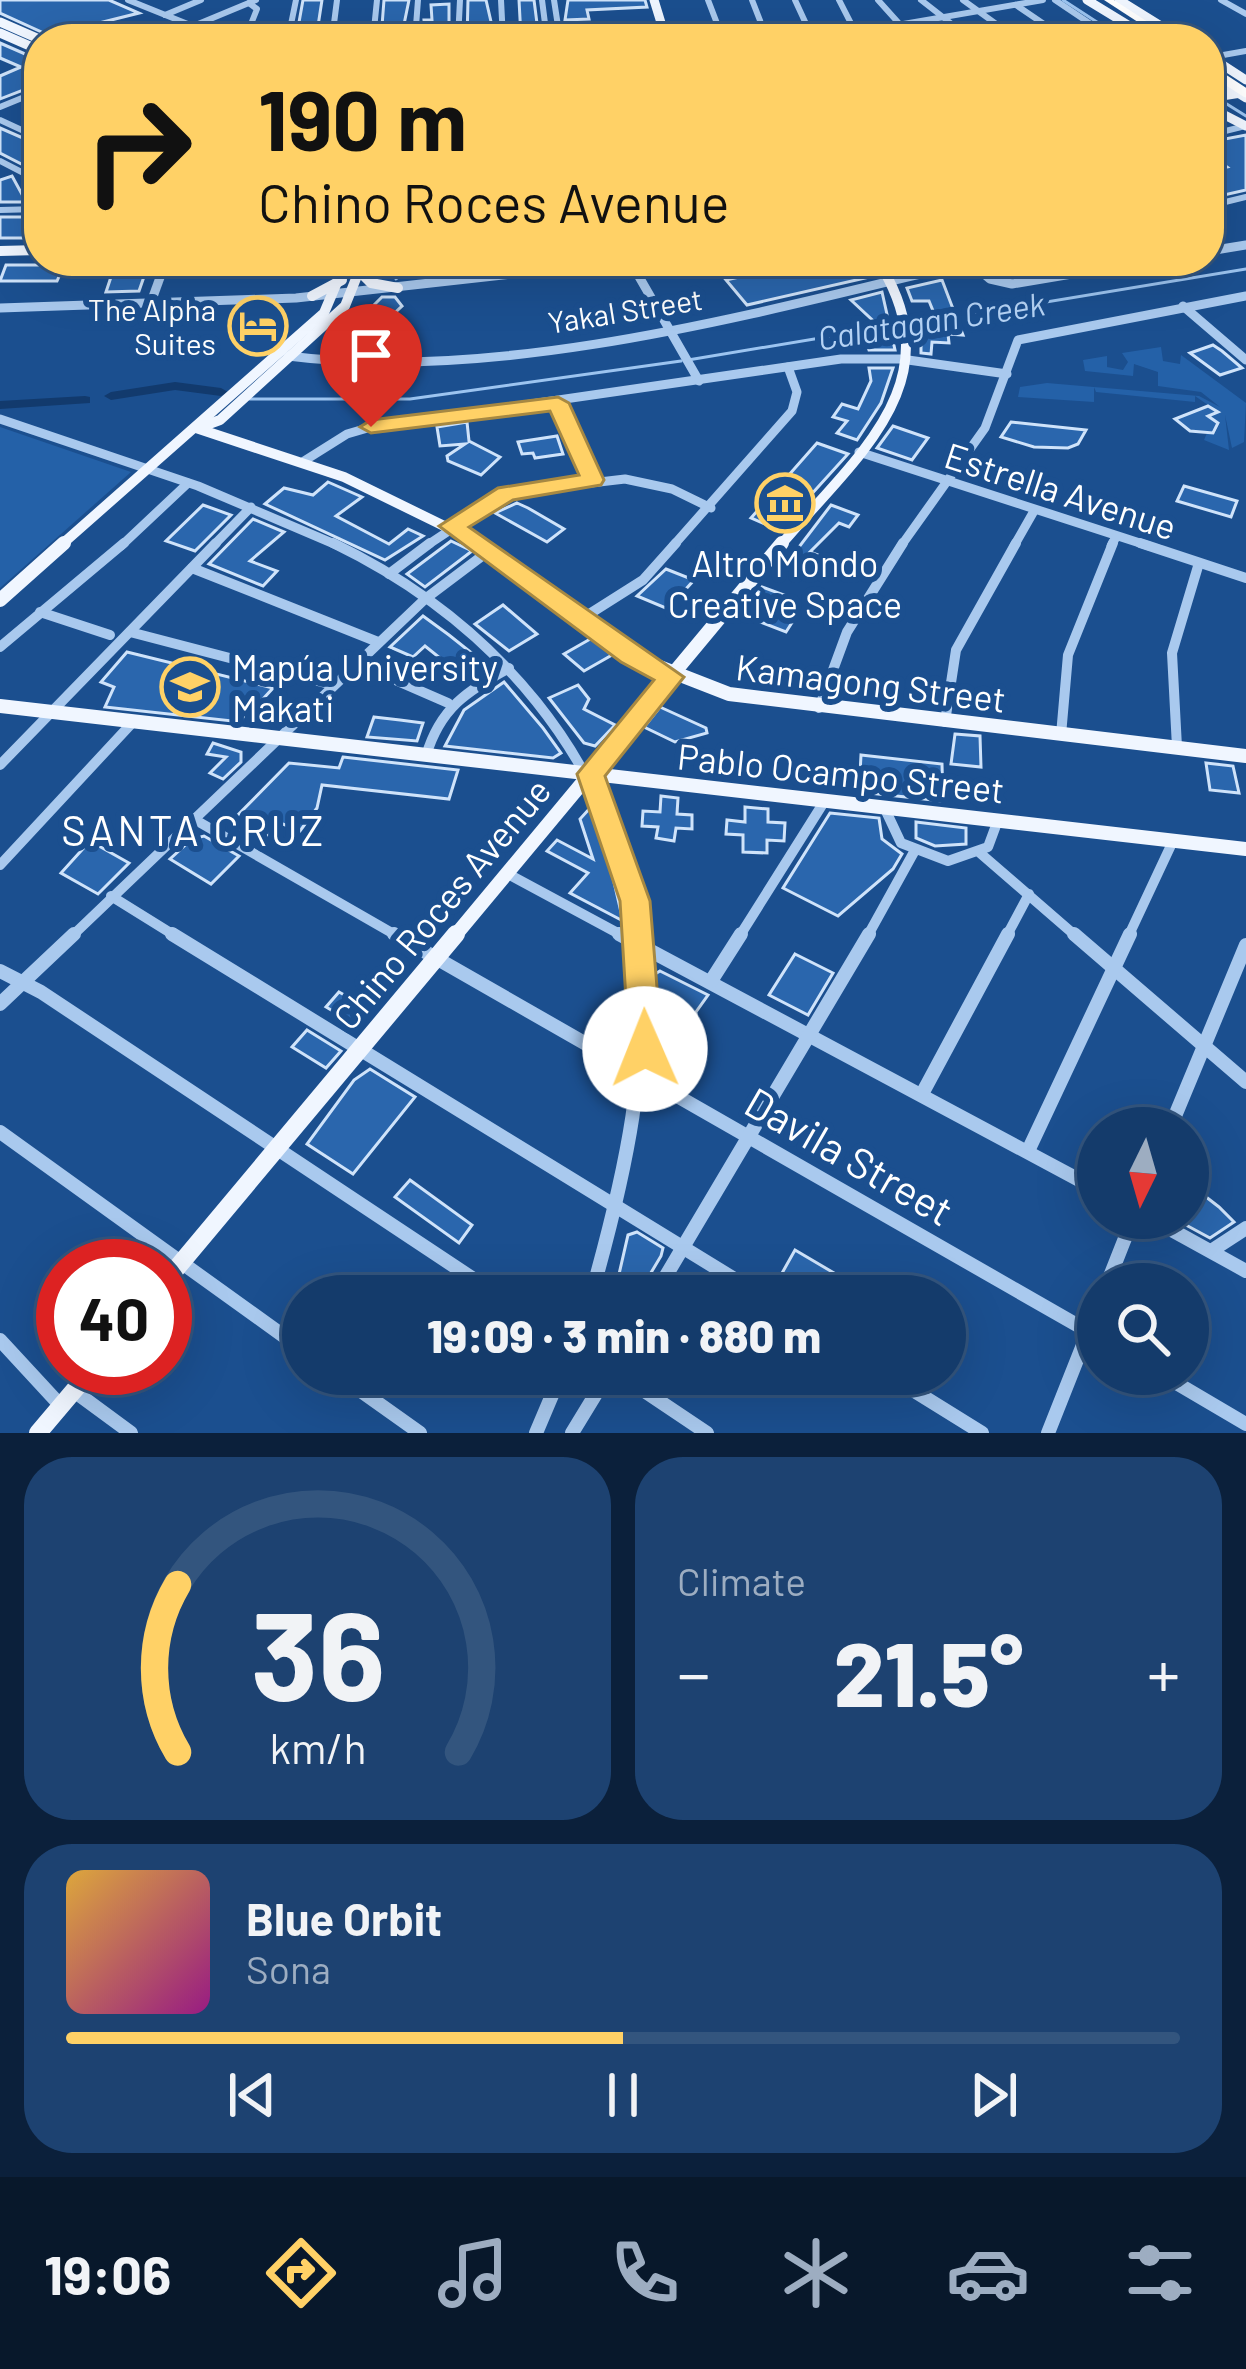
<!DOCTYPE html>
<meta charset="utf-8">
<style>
:root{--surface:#143b6b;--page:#1d4271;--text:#f1f3f6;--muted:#9dadc1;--line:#33557e;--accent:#ffd166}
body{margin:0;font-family:Barlow,sans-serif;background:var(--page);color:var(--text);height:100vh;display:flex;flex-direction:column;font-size:45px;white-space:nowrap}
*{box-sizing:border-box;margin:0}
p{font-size:39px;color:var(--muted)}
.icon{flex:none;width:66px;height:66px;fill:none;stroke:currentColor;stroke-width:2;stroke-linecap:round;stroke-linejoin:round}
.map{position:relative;height:1433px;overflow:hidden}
.side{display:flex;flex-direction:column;gap:24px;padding:24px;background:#0b203b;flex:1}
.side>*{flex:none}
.top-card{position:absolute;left:24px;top:24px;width:1200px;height:252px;border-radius:48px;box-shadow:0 12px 48px #0002,0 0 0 3px var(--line);background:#ffd166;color:#111;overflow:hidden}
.needle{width:78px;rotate:185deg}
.buttons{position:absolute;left:1077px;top:1107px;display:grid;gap:24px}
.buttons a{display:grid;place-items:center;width:132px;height:132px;border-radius:50%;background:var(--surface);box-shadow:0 12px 48px #0002,0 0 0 3px var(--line);font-size:60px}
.speed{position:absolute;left:36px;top:1239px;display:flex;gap:24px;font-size:60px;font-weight:700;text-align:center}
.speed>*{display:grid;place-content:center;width:156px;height:156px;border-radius:50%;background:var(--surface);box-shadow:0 12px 48px #0002,0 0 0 3px var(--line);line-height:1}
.speed .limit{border:18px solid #d22;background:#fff;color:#111}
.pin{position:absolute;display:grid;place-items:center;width:102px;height:102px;color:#fff;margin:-123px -51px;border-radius:50% 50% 50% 0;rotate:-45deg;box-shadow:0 0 12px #0007}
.pin .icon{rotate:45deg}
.me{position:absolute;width:132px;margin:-66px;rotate:359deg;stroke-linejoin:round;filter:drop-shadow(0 0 9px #0008)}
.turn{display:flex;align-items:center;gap:42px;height:252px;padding:0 36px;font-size:54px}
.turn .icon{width:156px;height:156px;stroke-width:2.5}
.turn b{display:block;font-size:84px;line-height:102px}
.big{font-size:90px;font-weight:800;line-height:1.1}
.side .card{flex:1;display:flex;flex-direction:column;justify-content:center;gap:18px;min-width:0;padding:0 42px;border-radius:48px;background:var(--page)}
.side .dial{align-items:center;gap:0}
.dial svg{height:312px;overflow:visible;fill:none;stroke:var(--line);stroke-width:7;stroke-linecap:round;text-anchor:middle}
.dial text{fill:var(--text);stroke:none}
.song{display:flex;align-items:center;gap:36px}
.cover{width:144px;height:144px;border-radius:18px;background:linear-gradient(135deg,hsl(40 70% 55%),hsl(310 70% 35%))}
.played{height:12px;border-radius:6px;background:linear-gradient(90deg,var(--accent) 50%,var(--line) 50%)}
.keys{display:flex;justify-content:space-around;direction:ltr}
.heat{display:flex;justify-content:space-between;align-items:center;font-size:66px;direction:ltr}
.side .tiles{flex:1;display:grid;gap:24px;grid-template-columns:1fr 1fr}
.card:last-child{grid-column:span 2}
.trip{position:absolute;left:282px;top:1275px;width:684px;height:120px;border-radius:60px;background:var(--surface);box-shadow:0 12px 48px #0002,0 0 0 3px var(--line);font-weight:800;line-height:120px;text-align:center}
.tabs{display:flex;height:192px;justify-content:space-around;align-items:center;background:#08182b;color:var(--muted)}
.tabs .icon{width:84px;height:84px}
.tabs .on{color:var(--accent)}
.tabs b{font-size:54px;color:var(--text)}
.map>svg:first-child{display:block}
</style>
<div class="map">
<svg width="1246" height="1433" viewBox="0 0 1246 1433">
<rect width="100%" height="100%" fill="#1b4f8f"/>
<g fill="#2461a8">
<path d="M1161 347 1163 361 1180 364 1181 355 1246 403 1244 442 1232 448 1225 415 1229 450 1204 440 1207 433H1215L1220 423 1210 417 1218 412 1195 396V402L1096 392 1094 387V402L1018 397 1020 387 1047 383 1199 396 1220 407 1201 392 1158 386V372L1134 364 1133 376 1085 371 1083 360 1107 356V367L1123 370 1128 362 1122 353Z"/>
<path d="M0 427 131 472 0 588Z"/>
</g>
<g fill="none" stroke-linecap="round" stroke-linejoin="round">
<g stroke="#9cc4f0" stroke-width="3">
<path d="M1063 0 1123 39"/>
<path d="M1222 101 1246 116"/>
<path d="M396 279 416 261"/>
<path d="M955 317 1246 269"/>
<path d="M907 324 939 319"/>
<path d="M688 360 880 328"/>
<path d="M250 399H410L681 361"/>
</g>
<g fill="#123a6d" fill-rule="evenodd">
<path d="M175 382 221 388 228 392 221 396 175 390 111 400 104 396 111 392Z"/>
<path d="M85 396 90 397V403L0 409V401Z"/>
</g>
</g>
<g fill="#2a66ad" stroke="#cfe3fa" stroke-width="3">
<path d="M0 0H109L139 13 67 31 83 39H57L0 13Z"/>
<path d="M303 0H322L316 39H296Z"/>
<path d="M384 0H409L401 39H381Z"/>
<path d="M468 0H486L495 39H467Z"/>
<path d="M519 0H534L539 39 521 37Z"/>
<path d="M568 0H645L647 7 587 10 589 19 565 20Z"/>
<path d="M449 4V39H426L424 20H432L431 5Z"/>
<path d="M0 43 39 60V84L0 99V76L21 67 0 58Z"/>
<path d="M0 128 39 145V173L0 153Z"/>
<path d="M1246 135V190L1211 198 1209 171 1227 167 1209 154V142Z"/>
<path d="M12 176 24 198 29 188H39V202H0V180Z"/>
<rect x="0" y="217" width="39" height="21"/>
<path d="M419 261H513V265L409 276Z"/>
<path d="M752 261H865L874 276 747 305 726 280 761 272Z"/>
<path d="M6 265H64L57 281H0Z"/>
<path d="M147 268 139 291 106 292 113 271Z"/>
<path d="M942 280 963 335 948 334 949 343 932 342 931 354 921 353V333L933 334 938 323 929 301H912L907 288Z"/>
<path d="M882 292 895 350H869L864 332 882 329 851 300Z"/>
<path d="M382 297H395L402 306 353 352 329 350Z"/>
<path d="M1213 345 1222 351 1242 368 1220 375 1190 353Z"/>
<path d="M869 368H893L881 403 857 440 837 433 847 421 833 417 842 404 858 409 871 381Z"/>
<path d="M1208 406 1218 412 1208 416 1218 423 1213 433 1190 431 1175 419Z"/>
<path d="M467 422 469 441 500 457 481 475 448 461 447 456 465 444 440 446 437 427Z"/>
<path d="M1011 422 1086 430 1078 444 1068 448 1034 447 1001 437Z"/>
<path d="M893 426 928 438 912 460 877 448Z"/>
<path d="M557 436 563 454 535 458 533 453 522 454 518 442Z"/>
<path d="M817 443 848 454 779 530 751 518Z"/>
<path d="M328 482 362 497 336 516 389 544 408 529 423 536 385 560 265 504 284 488 313 495Z"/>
<path d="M1184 486 1237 501 1231 517 1177 501Z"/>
<path d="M517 503 528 508 564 529 547 542 495 513Z"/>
<path d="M203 505 231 515 195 551 166 541Z"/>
<path d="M831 505 858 515 849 527 839 523 810 552 836 562 824 579 786 564Z"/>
<path d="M253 519 284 532 250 561 277 571 263 586 209 564Z"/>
<path d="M451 541 472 551 425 587 407 574Z"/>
<path d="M666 569 694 580 668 609 637 596Z"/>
<path d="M762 587 784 595 772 613 793 621 786 632 742 615Z"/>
<path d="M503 605 537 634 509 651 475 624Z"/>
<path d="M423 616 449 635 478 658 456 671 425 646 413 657 390 647Z"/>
<path d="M592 638 612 655 584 671 564 654Z"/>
<path d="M127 652 273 688 262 700 250 701 241 722 105 707 114 687 101 682Z"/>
<path d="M504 682 543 728 561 753 553 758 445 746 464 710Z"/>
<path d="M578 685 589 699 584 709 615 725 595 746 584 743 549 698Z"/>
<path d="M660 707 706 728 707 733 675 742 644 727Z"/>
<path d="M374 717 400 720 423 723 417 741 367 737Z"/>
<path d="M955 734 980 736 981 767 951 764Z"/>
<path d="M213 743 241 752V762L223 779 210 773 226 757 207 754Z"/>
<path d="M861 755 942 764 943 801 859 792Z"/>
<path d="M343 757 458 770 449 799 322 785 317 808 300 831 278 822 262 841 230 823 289 763 339 768Z"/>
<path d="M1206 763 1233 766 1239 793 1210 790Z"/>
<path d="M661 796 678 798 677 814 692 815V829L676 828 674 841 656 838 658 827 642 826 643 811 660 812Z"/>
<path d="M745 807 768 809V822L785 823 784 841 767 840V853L743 852V835L726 834 727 820 745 822Z"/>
<path d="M590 808 608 856 623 921 570 893 588 873 547 851 557 840 593 859 580 819Z"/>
<path d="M830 813 879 818 882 839 902 854 893 869 838 916 783 888Z"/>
<path d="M916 822 966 828V844L935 846 916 838Z"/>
<path d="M204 836 239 856 211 884 170 859 192 839Z"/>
<path d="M90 841 129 863 98 894 61 873Z"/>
<path d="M795 954 833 973 808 1015 769 995Z"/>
<path d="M660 971 708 995 696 1012 699 1053 681 1085 655 1070 657 1040 663 1041 664 1004H655V974Z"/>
<path d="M339 992 371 1010 358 1026 326 1007Z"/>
<path d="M307 1030 341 1051 326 1068 292 1047Z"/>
<path d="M370 1069 415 1097 353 1174 307 1144 354 1080Z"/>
<path d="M410 1180 472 1225 459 1243 395 1197Z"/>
<path d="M1188 1183 1219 1207 1234 1222 1210 1238 1173 1218H1188Z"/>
<path d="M637 1232 663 1248 661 1256 637 1296H614L628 1235Z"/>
<path d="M795 1250 873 1296H775L772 1291Z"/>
</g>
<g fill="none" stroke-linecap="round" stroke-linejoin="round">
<g stroke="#a9c9ee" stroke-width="6">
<path d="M128 0 225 39"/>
<path d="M501 0 503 39"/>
<path d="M542 0 547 39"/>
<path d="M554 0 560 39"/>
<path d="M708 0 723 39"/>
<path d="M752 0 766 36"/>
<path d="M795 0 813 39"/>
<path d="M839 0 859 39"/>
<path d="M878 0 913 39"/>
<path d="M921 0 971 39"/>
<path d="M963 0 1017 39"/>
<path d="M1055 0 1113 39"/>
<path d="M1221 0 1246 14"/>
<path d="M1016 5 1066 39"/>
<path d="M165 15 201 0"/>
<path d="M765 32 886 27 1043 0"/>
<path d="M162 39 256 0"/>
<path d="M245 39 257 9 249 3"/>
<path d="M288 39 296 0"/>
<path d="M332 39 337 0"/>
<path d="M373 39 377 0"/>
<path d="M415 39 418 0"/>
<path d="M458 39 460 0"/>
<path d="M1212 57 1246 51"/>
<path d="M0 107 39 91"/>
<path d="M0 120 39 138"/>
<path d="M1209 135 1246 126"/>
<path d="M0 161 39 181"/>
<path d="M1209 206 1246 197"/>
<path d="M0 210 39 209"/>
</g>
<g stroke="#a9c9ee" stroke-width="9">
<path d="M1209 251 1246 245"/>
<path d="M630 261 699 381"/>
<path d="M970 262 990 279 1012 284 1149 261"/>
<path d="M150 305 166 261"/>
<path d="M1183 306 1246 360"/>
<path d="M0 308 296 298 628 261"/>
<path d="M288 356C504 384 764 311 974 261"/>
<path d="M558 403 593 480"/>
<path d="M0 419 198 486 339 546"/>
<path d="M859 452 1149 546"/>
<path d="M304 461 347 434 371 427 841 359H901L1007 374"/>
<path d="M121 546 188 483"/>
<path d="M213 546 251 507"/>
<path d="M426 546 506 493 625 479 672 489 711 508"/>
<path d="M673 546 792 411 797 392 788 367"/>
<path d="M901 546 985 428 1018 340 1246 296"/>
<path d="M1014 546 1034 511"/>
<path d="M1111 546 1116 537"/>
</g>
<g stroke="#a9c9ee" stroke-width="10">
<path d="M333 543C492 620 615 758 637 937"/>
<path d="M1140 543 1246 578"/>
<path d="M192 568 378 642"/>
<path d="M389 574 430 543"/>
<path d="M40 612 110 635"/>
<path d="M583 618 643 580 676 543"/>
<path d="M130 632 333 685"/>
<path d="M0 647 124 543"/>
<path d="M356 663 448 703"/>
<path d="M819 708 847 632 903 543"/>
<path d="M945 722 956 650 1016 543"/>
<path d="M1061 735 1068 655 1113 543"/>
<path d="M1177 747 1172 653 1199 563"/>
<path d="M426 756C440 708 467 691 509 668"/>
<path d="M0 765 216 543"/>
<path d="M885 809 901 843 948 861 988 847 998 820"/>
<path d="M192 818 399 937"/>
<path d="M980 853 1077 937"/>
<path d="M0 865 133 722"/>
<path d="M508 874 625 937"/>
<path d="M111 896 177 937"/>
<path d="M71 937 425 599 490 550"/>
<path d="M739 937 824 802"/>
<path d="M867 937 914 852"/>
<path d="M1006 937 1029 894"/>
<path d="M1128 937 1173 841"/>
</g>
<g stroke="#a9c9ee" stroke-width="14">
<path d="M172 934 762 1296"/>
<path d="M394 934 1098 1337"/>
<path d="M619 934 1098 1190"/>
<path d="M1074 934 1246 1082"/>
<path d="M0 971 41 992 499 1296"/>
<path d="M711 981 741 934"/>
<path d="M0 1004 74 934"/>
<path d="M922 1094 1008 934"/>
<path d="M1170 1128 1246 945"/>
<path d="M0 1132 303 1350"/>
<path d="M1028 1151 1130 934"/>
<path d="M1150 1218 1246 1271"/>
<path d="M1211 1251 1246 1228"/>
<path d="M1107 1284 1133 1218"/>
<path d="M591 1296C625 1176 652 1059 637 934"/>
<path d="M654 1296 869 934"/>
<path d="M0 1340 61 1406"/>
<path d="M337 1374 420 1433"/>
<path d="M619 1374 707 1433"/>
<path d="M887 1374 982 1433"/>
<path d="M1161 1374 1246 1424"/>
<path d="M74 1391 131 1433"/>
<path d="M536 1433 561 1374"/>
<path d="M572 1433 608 1374"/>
<path d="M1048 1433 1098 1307"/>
</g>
<g stroke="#f0f6ff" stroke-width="9">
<path d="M654 0 666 39"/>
<path d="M1087 0 1151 39"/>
<path d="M1119 0 1182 39"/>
<path d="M0 22 39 39"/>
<path d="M0 33 39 50"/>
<path d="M1209 56 1246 80"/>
<path d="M1209 75 1246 98"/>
<path d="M1209 98 1241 93"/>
<path d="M1209 107 1246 126"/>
</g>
<g stroke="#f0f6ff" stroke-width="10">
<path d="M0 251 39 250"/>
<path d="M360 272 371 283 398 288"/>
<path d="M312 296 342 280"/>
<path d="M201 427 220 420 345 306 363 261"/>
<path d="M196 428 344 477 485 546"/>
<path d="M60 546 324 313 346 261"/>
<path d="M780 546C854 458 956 383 878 261"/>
</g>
<g stroke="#f0f6ff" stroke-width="14">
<path d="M480 543 652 664 729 694 1246 756"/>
<path d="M0 600 64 543"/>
<path d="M0 706 1246 849"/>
<path d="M454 937 782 543"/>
</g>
<g stroke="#f0f6ff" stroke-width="18">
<path d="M165 1282 456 934"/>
<path d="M38 1433 93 1368"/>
</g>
<path fill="#fff" fill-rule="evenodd" d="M1104 0H1114L1174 39H1164Z"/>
<path stroke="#fff" stroke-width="9" d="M1209 69 1246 93"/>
</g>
<path fill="#ffd166" stroke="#a68842" stroke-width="3" d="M558 397 569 403 604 480 601 485 513 500 469 527 684 677 605 776 650 901 662 1049 657 1059 645 1064 634 1059 629 1049 620 901 577 774 654 680 621 662 439 526 498 488 579 475 550 411 371 433 360 427 371 420Z"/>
<defs>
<symbol id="hotel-ring" viewBox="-11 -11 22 22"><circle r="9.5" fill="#1b4f8f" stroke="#ffd166" stroke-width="1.5"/><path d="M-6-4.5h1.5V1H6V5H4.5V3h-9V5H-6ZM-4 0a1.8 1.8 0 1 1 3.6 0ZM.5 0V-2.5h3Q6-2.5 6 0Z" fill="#ffd166"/></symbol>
<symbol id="museum-ring" viewBox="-11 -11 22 22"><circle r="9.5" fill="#1b4f8f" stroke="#ffd166" stroke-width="1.5"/><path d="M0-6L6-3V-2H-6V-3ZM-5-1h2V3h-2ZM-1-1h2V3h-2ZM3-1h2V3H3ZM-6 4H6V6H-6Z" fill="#ffd166"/></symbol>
<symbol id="university-ring" viewBox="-11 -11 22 22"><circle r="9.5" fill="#1b4f8f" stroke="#ffd166" stroke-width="1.5"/><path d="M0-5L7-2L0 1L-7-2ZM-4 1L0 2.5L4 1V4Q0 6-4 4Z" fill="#ffd166"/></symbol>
</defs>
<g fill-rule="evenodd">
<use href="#hotel-ring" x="225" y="293" width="66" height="66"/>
<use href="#museum-ring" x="752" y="470" width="66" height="66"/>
<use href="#university-ring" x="157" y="654" width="66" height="66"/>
</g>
<g text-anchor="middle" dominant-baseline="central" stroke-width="12" stroke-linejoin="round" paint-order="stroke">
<g font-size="30" fill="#fff" stroke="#1b4f8f" text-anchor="end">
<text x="216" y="309">The Alpha<tspan x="216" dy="34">Suites</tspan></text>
</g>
<g font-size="30" fill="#fff" stroke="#1b4f8f">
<text transform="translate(625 310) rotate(-9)">Yakal Street</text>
</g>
<g font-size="33" font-style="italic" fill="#b5d3f5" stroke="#1b4f8f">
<text transform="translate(931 320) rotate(-9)">Calatagan Creek</text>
</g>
<g font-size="36" fill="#fff" stroke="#1b4f8f">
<text transform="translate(1061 490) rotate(18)">Estrella Avenue</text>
<text transform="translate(871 682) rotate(7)">Kamagong Street</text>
<text transform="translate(841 772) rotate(6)">Pablo Ocampo Street</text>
<text transform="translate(441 903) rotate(-50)">Chino Roces Avenue</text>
</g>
<g font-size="36" fill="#fff" stroke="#1b4f8f">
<text x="785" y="562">Altro Mondo<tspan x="785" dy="41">Creative Space</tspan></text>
<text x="232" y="666" text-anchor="start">Mapúa University<tspan x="232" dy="41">Makati</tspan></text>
</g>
<g font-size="42" letter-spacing="3" fill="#fff" stroke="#1b4f8f">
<text x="194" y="829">SANTA CRUZ</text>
</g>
<g font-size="42" fill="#fff" stroke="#1b4f8f">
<text transform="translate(850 1155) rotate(30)">Davila Street</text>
</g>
</g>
</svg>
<div class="buttons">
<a><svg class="needle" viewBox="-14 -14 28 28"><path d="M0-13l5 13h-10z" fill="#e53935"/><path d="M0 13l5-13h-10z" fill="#9dadc1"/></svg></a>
<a><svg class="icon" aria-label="search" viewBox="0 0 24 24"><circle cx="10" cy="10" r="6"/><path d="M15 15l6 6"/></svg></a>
</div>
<div class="speed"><div class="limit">40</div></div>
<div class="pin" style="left:371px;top:427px;background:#d93025"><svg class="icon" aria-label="arrive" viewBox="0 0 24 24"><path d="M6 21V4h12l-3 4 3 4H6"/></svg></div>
<svg class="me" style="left:645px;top:1049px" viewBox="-20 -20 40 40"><circle r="19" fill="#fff"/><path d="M0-13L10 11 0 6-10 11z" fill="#ffd166"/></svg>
<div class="trip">19:09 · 3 min · 880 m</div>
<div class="top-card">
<div class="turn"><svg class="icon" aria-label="right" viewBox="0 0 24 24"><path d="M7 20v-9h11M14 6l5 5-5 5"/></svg><div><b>190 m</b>Chino Roces Avenue</div></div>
</div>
</div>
<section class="side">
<div class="tiles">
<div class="card dial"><svg viewBox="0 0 100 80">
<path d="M14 69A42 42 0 1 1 86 69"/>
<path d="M14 69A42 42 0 0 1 14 26" stroke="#ffd166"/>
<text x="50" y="56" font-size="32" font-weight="700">36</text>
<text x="50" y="72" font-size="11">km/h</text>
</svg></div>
<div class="card"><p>Climate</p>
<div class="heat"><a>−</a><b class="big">21.5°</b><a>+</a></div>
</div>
<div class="card">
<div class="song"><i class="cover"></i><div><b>Blue Orbit</b><p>Sona</p></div></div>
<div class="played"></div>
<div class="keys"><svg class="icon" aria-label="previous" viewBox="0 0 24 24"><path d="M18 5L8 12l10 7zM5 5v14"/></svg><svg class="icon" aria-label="pause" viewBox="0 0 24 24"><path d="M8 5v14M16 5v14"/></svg><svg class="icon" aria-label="next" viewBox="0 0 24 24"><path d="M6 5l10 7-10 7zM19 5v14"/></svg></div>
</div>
</div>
</section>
<nav class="tabs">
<b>19:06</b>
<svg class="icon on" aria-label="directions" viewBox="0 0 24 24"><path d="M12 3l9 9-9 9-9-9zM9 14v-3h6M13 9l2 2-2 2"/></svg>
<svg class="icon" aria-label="music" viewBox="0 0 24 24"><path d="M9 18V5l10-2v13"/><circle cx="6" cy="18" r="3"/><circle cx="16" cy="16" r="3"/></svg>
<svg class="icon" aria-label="phone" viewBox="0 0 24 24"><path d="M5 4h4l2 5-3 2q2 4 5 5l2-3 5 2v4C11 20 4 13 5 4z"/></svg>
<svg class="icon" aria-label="climate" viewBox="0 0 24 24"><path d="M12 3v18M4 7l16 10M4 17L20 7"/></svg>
<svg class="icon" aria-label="car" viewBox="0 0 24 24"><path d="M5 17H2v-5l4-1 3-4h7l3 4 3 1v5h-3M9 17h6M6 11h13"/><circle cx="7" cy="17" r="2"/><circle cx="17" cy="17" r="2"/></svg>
<svg class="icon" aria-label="filters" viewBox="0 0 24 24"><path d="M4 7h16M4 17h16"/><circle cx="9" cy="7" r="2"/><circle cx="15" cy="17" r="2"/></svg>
</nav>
